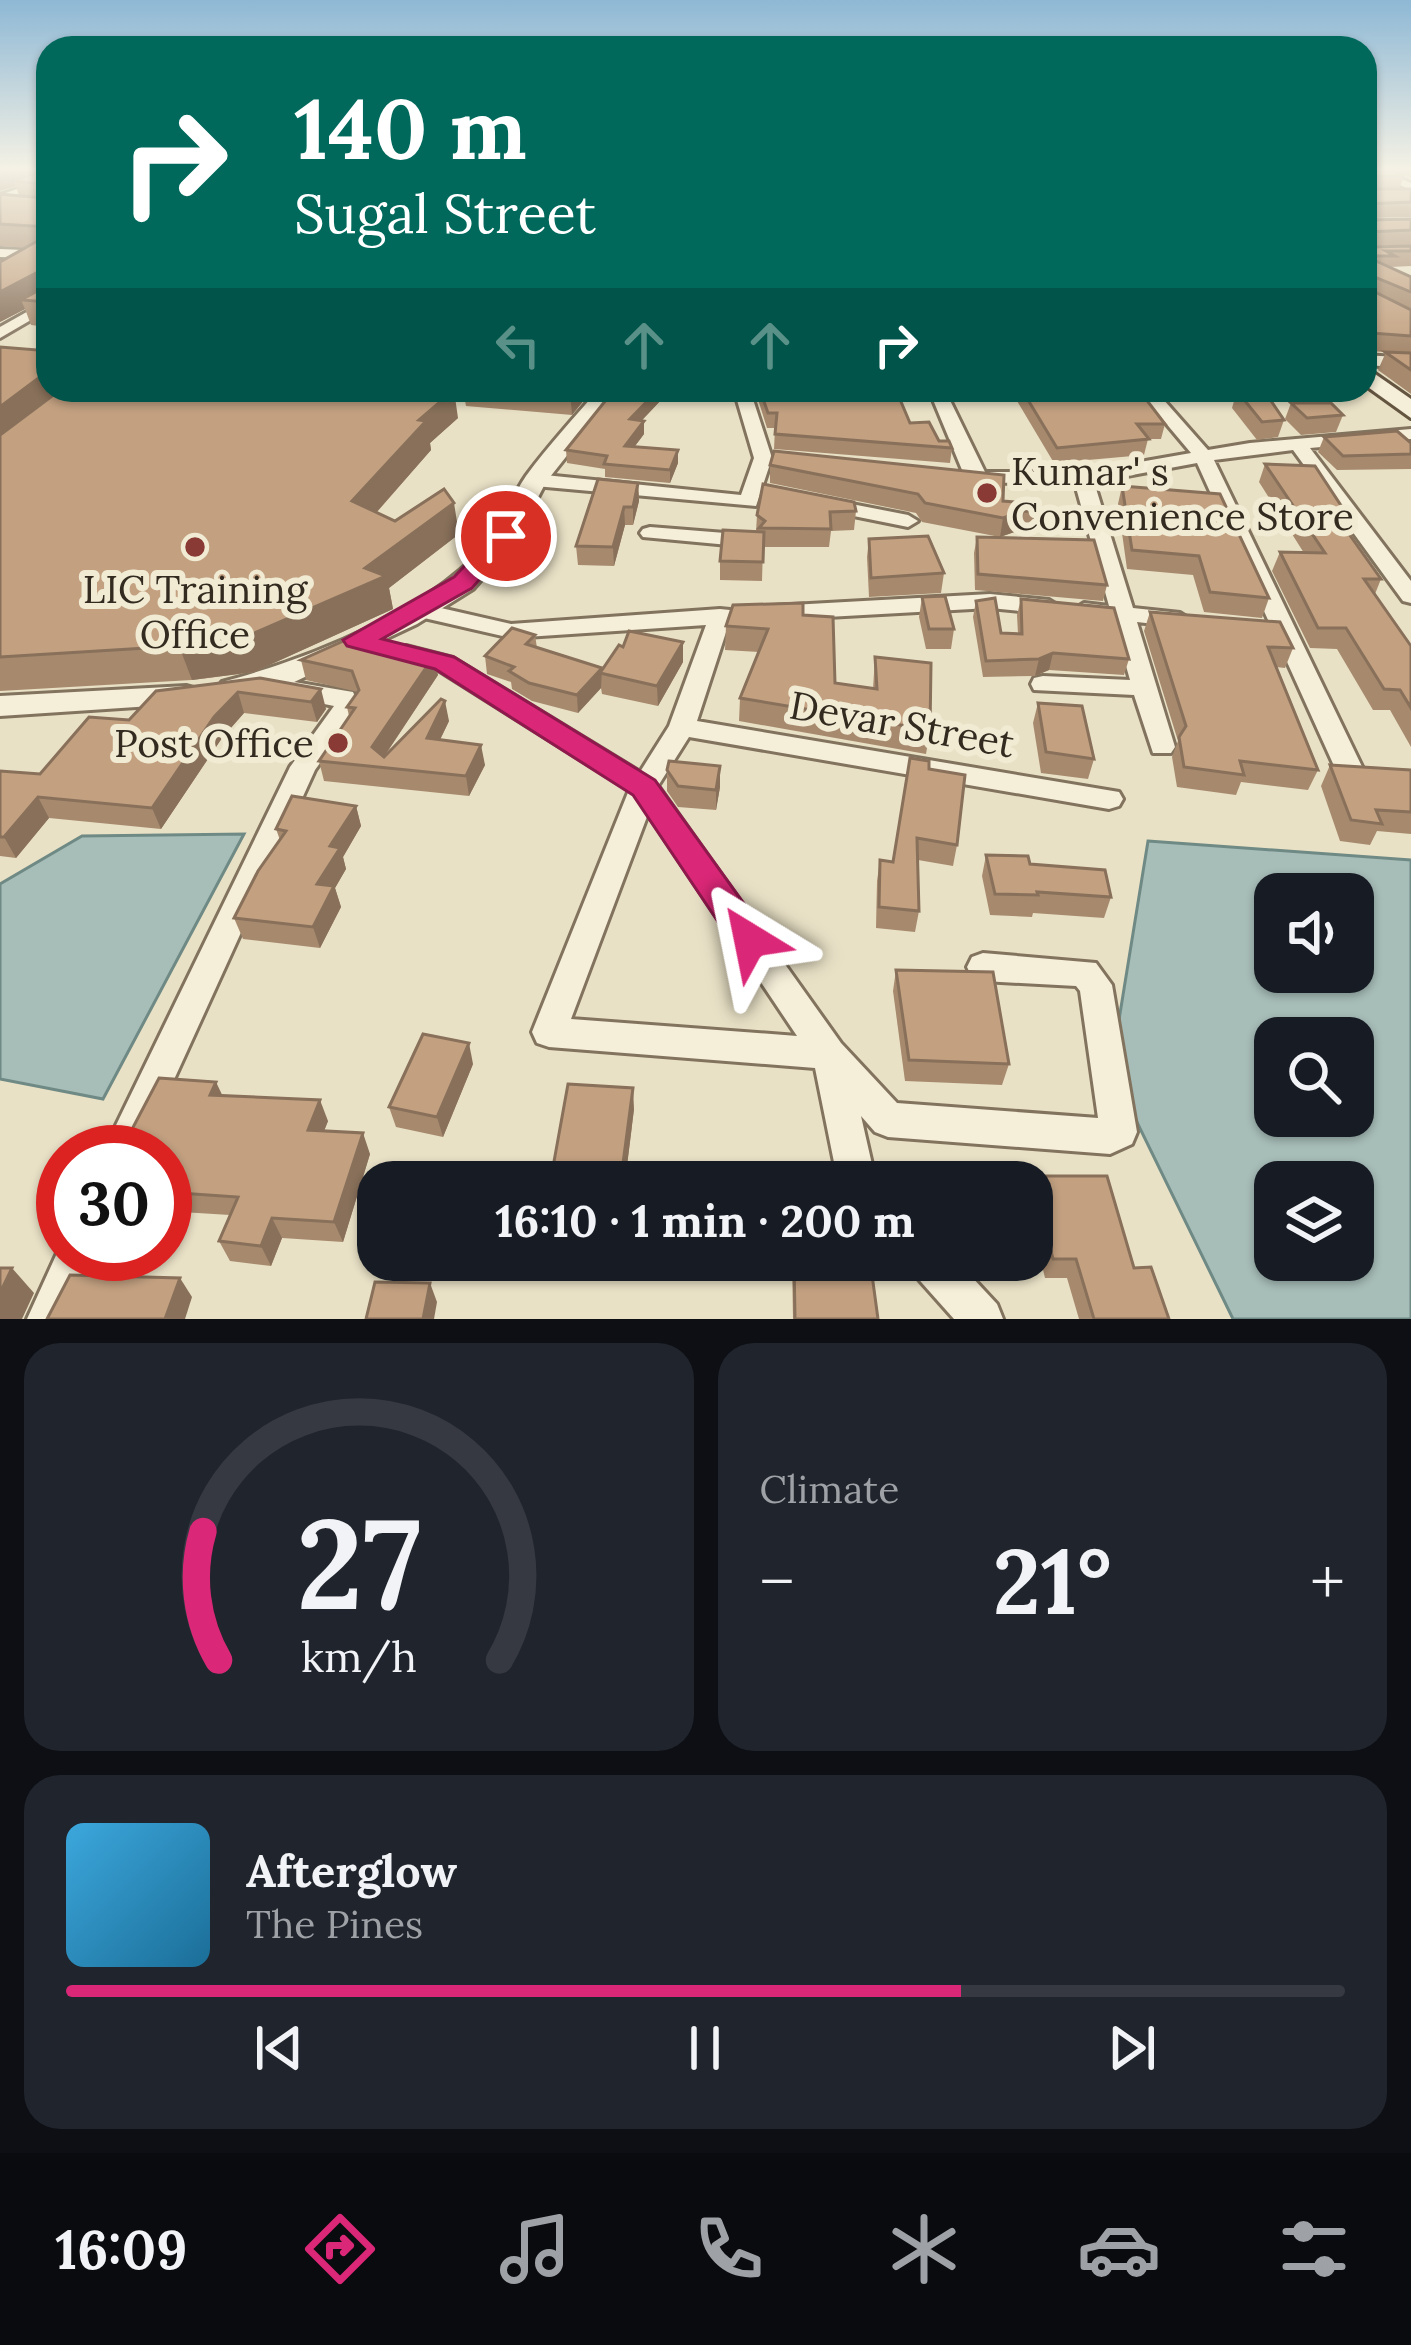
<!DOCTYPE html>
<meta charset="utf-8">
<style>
:root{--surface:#171b24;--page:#20242c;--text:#f1f3f6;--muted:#9ea1a6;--line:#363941;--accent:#db2777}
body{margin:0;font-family:Lora,serif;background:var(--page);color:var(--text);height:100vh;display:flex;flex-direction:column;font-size:45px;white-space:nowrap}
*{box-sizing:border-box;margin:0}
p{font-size:39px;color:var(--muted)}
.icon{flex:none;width:66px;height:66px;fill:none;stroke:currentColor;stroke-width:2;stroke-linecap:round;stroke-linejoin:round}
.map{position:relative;height:1319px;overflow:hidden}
.side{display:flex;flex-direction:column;gap:24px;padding:24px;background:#0d0f14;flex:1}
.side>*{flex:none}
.banner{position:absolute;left:36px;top:36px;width:1341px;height:366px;border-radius:36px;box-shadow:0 3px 9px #0004;background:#00695c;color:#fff;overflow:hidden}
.buttons{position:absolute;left:1254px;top:873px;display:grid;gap:24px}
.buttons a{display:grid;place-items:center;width:120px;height:120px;border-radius:24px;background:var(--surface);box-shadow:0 3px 9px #0004;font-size:60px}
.speed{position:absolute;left:36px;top:1125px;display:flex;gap:24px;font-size:60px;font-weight:700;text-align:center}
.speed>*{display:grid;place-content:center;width:156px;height:156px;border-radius:50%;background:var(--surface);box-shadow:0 3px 9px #0004;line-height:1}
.speed .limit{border:18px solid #d22;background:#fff;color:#111}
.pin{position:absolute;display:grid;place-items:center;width:102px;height:102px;color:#fff;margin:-51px;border:6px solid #fff;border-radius:50%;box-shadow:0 3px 12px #0007}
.me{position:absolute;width:132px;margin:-66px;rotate:325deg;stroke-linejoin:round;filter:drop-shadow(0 0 9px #0008)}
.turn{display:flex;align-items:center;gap:42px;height:252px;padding:0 60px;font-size:54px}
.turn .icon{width:156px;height:156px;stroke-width:2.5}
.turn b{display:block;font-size:84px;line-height:102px}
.lanes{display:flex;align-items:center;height:114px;padding:0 60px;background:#0003;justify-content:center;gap:60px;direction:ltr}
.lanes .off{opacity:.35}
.big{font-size:90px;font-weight:700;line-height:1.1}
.side .card{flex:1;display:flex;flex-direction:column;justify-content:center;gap:18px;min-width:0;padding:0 42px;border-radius:36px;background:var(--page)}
.side .dial{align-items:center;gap:0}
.dial svg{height:312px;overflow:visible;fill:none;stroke:var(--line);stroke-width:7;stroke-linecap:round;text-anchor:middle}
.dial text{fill:var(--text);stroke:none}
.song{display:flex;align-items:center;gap:36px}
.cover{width:144px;height:144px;border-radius:18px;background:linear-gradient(135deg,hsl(200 70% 55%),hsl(200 70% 35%))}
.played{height:12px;border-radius:6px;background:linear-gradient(90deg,var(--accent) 70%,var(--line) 70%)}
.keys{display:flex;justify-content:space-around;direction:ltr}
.heat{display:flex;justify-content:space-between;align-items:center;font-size:66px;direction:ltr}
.side .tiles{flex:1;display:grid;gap:24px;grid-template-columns:1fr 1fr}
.card:last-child{grid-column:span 2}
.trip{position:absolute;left:357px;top:1161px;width:696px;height:120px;border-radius:36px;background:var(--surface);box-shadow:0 3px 9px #0004;font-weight:700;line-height:120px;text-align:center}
.menu{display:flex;height:192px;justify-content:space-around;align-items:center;background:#090b0e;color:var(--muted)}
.menu .icon{width:84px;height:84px}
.menu .on{color:var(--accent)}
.menu b{font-size:54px;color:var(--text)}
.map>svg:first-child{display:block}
</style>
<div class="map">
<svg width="1411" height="1319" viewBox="0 0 1411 1319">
<rect width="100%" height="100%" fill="#e9e1c6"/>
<g fill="#a7bdb8" stroke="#6f8a85" stroke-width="3" fill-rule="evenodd">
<path d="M244 834 103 1099 0 1079V884L82 836Z"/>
<path d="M1148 841 1411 860V1319H1233L1111 1069ZM1275 894H1353V972H1275ZM1275 1038H1353V1116H1275ZM1275 1182H1353V1260H1275Z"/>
</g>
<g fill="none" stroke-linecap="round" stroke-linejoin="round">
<defs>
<g id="minor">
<path d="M1365 169H1378L1411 183V190Z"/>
<path d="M0 249 48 251V259L0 257Z"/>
<path d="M48 300V310L0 338V327Z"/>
<path d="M1365 355 1411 358V368L1365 365Z"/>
<path d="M734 390H750L772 458 756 506 535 486 525 480 535 474 741 495 754 458Z"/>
<path d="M929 390H945L985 472H1083L1191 453 1138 390H1155L1208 450 1250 443 1411 429V439L1310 448 1411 581V603L1403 601 1293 450 1214 460 1368 779 1364 786H1344L1340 779 1197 463 1094 482 1133 608 1180 613 1191 620 1180 627 1137 622 1175 747 1171 753H1153L1134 695 1034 690 1031 684 1034 678 1043 676 1130 680 1113 620 1084 617 1073 610 1084 603 1109 606 1075 484 967 482Z"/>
<path d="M826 499 908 515 918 521 908 527 819 509V501Z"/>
<path d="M650 527 750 535 760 541 750 547 643 537 640 533 643 529Z"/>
<path d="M990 594 1049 600 1060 607 1049 614 990 608 773 620 762 613 773 606Z"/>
<path d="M419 603 511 624 720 609 740 611 743 616 740 621 729 623 697 721 1119 792 1123 799 1119 806 1109 809 689 737 658 786 841 1043 897 1103 1098 1118 1080 991 1076 986 983 981 972 977 967 967 972 957 983 953 1096 963 1112 985 1137 1132 1132 1144 1110 1154 888 1137 875 1132 861 1116 876 1182H838L815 1068 549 1047 537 1043 532 1032 629 790 435 668 398 658 394 653 406 646 453 658 640 772 669 726 706 625 511 638 411 615 408 610ZM648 814 797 1036 571 1019Z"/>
<path d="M294 682 353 692 360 707 315 770 141 1152H103L290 767 334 706 285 696 282 690 285 684Z"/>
<path d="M63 1240V1254H97L69 1319H27Z"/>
<path d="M908 1260H956L997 1304 1003 1319H954L914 1274Z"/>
</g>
<g id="tertiary">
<path d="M48 178V187L0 204V195Z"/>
<path d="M598 390H619L546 482 515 541 473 589 417 624 273 692 233 699 222 696 217 689 222 682C309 659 441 608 495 533 507 515 514 493 526 476 548 446 574 418 598 390Z"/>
<path d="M186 686 197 689 202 696 197 703 0 716V696Z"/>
</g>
<path id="secondary" d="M1365 367 1411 399V418L1365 385Z"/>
</defs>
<use href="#minor" stroke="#82735e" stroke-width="6"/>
<use href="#tertiary" stroke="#82735e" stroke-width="6"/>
<use href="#secondary" stroke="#645541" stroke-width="6"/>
<use href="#minor" fill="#f5eed8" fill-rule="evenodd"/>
<use href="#tertiary" fill="#f5eed8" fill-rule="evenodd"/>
<use href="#secondary" fill="#f5eed8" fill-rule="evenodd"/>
</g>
<g fill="#a78a6e">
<path d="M0 169H48V327L31 325 25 309 0 322 26 248 0 246V194L19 196 16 186Z"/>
<path d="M1365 169H1411V178L1394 171 1404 176 1399 189H1411V217L1370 218 1411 219V245L1371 246H1411V266L1390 267 1411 277V309H1408L1411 310V394L1378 370 1386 352 1367 351 1365 357Z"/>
<path d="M0 347 37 350 48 390 458 418 430 443 431 450 377 512 395 521 459 534 389 588 393 609 254 672 192 680 0 691Z"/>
<path d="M463 390H592L572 415 466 406Z"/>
<path d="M614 390H662V399L641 421H644V434L635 446 678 450V463L670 483 605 477V469L567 463 566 450Z"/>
<path d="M755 390H896L910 423 952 448 950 463 774 449 775 428H767Z"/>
<path d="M947 390H1139L1165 424 1161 439H1148L1144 455 1054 463 1014 396H953Z"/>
<path d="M1237 391 1284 420 1278 437 1257 440 1232 408Z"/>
<path d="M1291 403 1343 415 1336 432 1301 435 1285 419Z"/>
<path d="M1324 437 1411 443V469L1337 470 1318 452Z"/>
<path d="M1265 464 1344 510 1340 520 1381 579 1375 594 1411 646V747L1390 710H1373L1337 649 1310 648 1272 571 1280 552 1304 553 1259 482Z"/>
<path d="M770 465 1003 501 1040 512 1037 531 1020 530 1000 537 922 522 916 513 770 483Z"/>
<path d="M638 483 639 501 633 525H625L614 566 578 565 576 546Z"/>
<path d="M1122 486 1269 598 1262 618 1204 612 1193 575 1127 569 1118 504Z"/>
<path d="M856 511 854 530 831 531 829 547H763L762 581 720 580V561L756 532 757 515Z"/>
<path d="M977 537 1107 585 1103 601 975 590 974 553Z"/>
<path d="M869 539 944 573 941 593 869 597 867 557Z"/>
<path d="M922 597 954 629 951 649H926L919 617Z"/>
<path d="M1021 599 1129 659 1124 675 1049 670 1035 676 983 677 973 617 976 601 1001 633 1018 634 1017 615Z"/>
<path d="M1150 612 1293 648 1285 668 1276 667 1318 770 1308 790 1241 782 1236 795 1177 787 1172 757 1178 741 1144 631Z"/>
<path d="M803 615 835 683 873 689 875 657 930 730 926 754 739 721 740 698 759 652 725 650 726 626Z"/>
<path d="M535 635 537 648 602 668V671L623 647 683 642V662L658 706 602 694 601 688 578 713 532 701 512 689 511 682 487 674 485 656Z"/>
<path d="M301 660 438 675 384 757 449 721 440 740 485 765 469 796 324 781 319 761 349 716 347 707 358 692 306 680Z"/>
<path d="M260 678 326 709 317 722 244 713 222 738 161 829 49 818 16 858 0 856V771L40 774 129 720Z"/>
<path d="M1038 703 1094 759 1088 779 1041 773 1033 723Z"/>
<path d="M1330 765 1411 770V834L1377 831 1370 845 1340 841 1321 786Z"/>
<path d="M720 766V787L716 810 678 807 667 791V770Z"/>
<path d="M929 769 957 845 953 866 918 860 919 911 915 932 876 928 877 881 880 860 893 862Z"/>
<path d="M356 806 361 826 343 857 346 869 335 888 341 907 320 948 243 939 234 918 280 840 276 829Z"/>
<path d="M986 855 1030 864 1111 897 1104 918 1033 913 1032 917 990 915 982 876Z"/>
<path d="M896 970 1009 1064 1002 1085 905 1081 893 991Z"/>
<path d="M473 1064 443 1137 396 1127 389 1107Z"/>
<path d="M223 1096 328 1121 324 1131 370 1154 343 1242 282 1238 271 1266 230 1261 219 1241 230 1215 165 1211V1152Z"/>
<path d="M634 1109 625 1182H555L553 1167Z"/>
<path d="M1033 1176 1134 1268 1169 1319H1079L1067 1278H1045L1032 1223 1031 1182Z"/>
<path d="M401 1260H455V1262Z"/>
<path d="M792 1260H870L878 1319H793Z"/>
</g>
<g fill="#88705a">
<path d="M0 169H48L14 181 16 186 0 191Z"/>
<path d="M40 271 48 293 21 300 25 309 0 322V292Z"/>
<path d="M48 371V390H69L0 445V407Z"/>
<path d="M244 390H267L250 412Z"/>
<path d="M454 390 458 418 430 443 431 450 359 532 352 501 419 420Z"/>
<path d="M570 390H592L572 415Z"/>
<path d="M658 390H662V399L631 432 630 419Z"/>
<path d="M644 421V434L626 458 625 446Z"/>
<path d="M678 450V463L670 483V470Z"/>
<path d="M638 483 639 501 633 525V507Z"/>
<path d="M454 503 459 534 389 588 393 609 254 672 192 680 179 646 365 568Z"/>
<path d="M624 507 625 525 614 566 613 547Z"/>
<path d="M1024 511 1020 530 1000 537 1003 518Z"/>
<path d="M683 642V662L658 706 657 686Z"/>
<path d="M1053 653 1049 670 1035 676 1039 659Z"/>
<path d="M434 656 438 675 377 767 372 747Z"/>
<path d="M602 668 601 688 578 713 577 695Z"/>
<path d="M321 689 326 709 317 722 311 702Z"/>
<path d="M238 692 244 713 222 738 161 829 152 808 214 717Z"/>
<path d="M445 701 449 721 431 758 427 738Z"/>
<path d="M481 745 485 765 469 796 466 776Z"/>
<path d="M720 766V787L716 810V790Z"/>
<path d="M38 797 49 818 16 858 4 837Z"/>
<path d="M356 806 361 826 343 857 346 869 335 888 341 907 320 948 313 927 317 884 330 846Z"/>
<path d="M469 1043 473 1064 443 1137 437 1117Z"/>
<path d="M216 1082 226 1103 210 1095Z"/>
<path d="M633 1088 634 1109 625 1182H623L622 1171Z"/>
<path d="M320 1100 328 1121 316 1151 308 1130Z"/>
<path d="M363 1133 370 1154 343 1242 334 1222Z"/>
<path d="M272 1218 282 1238 271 1266 261 1246Z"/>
<path d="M12 1268 34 1293 22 1319H0V1293Z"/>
<path d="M180 1278 192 1297 185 1319H165Z"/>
<path d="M430 1283 437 1302 434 1319H423Z"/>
</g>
<g fill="#c2a080" stroke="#88705a" stroke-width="3">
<path d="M45 169H48V227L0 224V194L44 198V184L14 181Z"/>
<path d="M1365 169H1390L1404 176H1370L1367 189H1411V202L1367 204 1370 220 1411 219V230L1367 232 1371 247 1411 246V251H1386L1395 256H1365Z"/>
<path d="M48 235V302L21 300 41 289 40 271 0 292V262Z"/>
<path d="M1365 256 1411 277V292L1370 275 1367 288 1411 310V336L1372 333 1367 351 1365 349Z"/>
<path d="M48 338V371L0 407V347L37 350 42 341Z"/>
<path d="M1385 352 1411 353V370Z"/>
<path d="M60 390H245L246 394H265L268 390H454L419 420 426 421 352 501 395 521 444 489 454 503 365 568 386 576 243 638 179 646 0 657V435Z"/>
<path d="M614 390H658L630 419 644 421 625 446 678 450 670 470 604 464 607 456 566 450Z"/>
<path d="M760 390H896L910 423 929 422 939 441H949L952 448 775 434 777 413H768Z"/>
<path d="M1022 390H1139L1165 424H1137L1149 439 1057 448Z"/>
<path d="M1237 391 1265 392 1284 420 1262 422Z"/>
<path d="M1291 403H1331L1343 415 1307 418Z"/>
<path d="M1397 431 1411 443V454L1343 456 1324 437Z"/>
<path d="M774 451 1004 475 1003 501 1039 504 1040 512 1024 511 1003 518 925 503 918 494 770 465Z"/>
<path d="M1265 464 1315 466 1344 510H1332L1381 579H1364L1411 646V708L1400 690 1384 689 1346 628H1318L1280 552 1325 553Z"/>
<path d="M598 479 638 483 633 507H624L613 547 576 546Z"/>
<path d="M763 484 854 502 856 511 830 512 831 529 759 528 765 521 757 515Z"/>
<path d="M1122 486 1220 494 1269 598 1210 592 1199 556 1132 550Z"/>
<path d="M723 530 764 532 763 562 720 561Z"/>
<path d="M928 536 944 573 871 578 869 539Z"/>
<path d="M977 537 1094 540 1107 585 978 574Z"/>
<path d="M945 596 954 629H929L922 597Z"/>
<path d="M995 598 1001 633 1022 634 1021 599 1114 608 1129 659 1053 653 1039 659 986 661 976 601Z"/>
<path d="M803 603V615L833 617 835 683 877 689 875 657 931 663 930 730 740 698 768 629 726 626 733 605Z"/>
<path d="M1150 612 1280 622 1293 648 1268 647 1318 770 1240 761 1244 775 1184 767 1179 737 1186 726Z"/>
<path d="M512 628 535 635 526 644 602 668 577 695 529 683 509 671 514 667 485 656Z"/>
<path d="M629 631 683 642 657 686 600 673 619 645 623 647Z"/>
<path d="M359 634 429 653 434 656 372 747 384 757 441 699 445 701 427 738 481 745 466 776 319 761 355 708 347 707 359 690 352 671 301 660Z"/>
<path d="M260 678 321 689 311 702 238 692 214 717 152 808 38 797 4 837H0V771L40 774 89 717 129 720 156 691Z"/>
<path d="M1038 703 1082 706 1094 759 1046 752Z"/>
<path d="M910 758 929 761V769L965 775 957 845 917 838 919 911 879 907 880 860 893 862Z"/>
<path d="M669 761 720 766 716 790 678 786 667 770Z"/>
<path d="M1330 765 1411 770V812L1376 810 1382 824 1351 820Z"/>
<path d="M292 796 356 806 330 846 340 848 317 884 334 886 313 927 234 918 258 871 286 831 276 829Z"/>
<path d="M986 855 1028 856 1030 864 1105 870 1111 897 1037 892 1038 895 995 894Z"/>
<path d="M896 970 993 972 1009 1064 909 1060Z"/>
<path d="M423 1034 469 1043 437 1117 389 1107Z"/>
<path d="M159 1078 216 1082 210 1095 320 1100 308 1130 363 1133 334 1222 272 1218 261 1246 219 1241 238 1197 165 1192V1152H120Z"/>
<path d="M568 1084 633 1088 622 1171 553 1167Z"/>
<path d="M412 1171 463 1174 462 1182H409Z"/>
<path d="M1033 1176H1107L1134 1268 1151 1267 1169 1319H1094L1076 1259H1053Z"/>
<path d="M794 1260H870L878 1319H795Z"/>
<path d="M0 1268H12L0 1293Z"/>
<path d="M70 1275 180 1278 165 1319H47Z"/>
<path d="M375 1282 430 1283 423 1319H366Z"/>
</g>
<linearGradient id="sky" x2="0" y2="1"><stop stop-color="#8eb8d5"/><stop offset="0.48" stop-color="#f5f2e5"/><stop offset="1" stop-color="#f5f2e5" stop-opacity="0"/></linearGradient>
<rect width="1411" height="353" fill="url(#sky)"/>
<path fill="#db2777" stroke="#8e194d" stroke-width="3" d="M506 529 518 536 472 588 382 639 454 657 655 780 763 930 768 940 763 950 750 955 737 950 633 795 435 669 347 646 343 640 454 577 498 531Z"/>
<g fill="#8a3a35" stroke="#f1ebd4" stroke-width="4.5">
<circle cx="987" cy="493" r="12"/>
<circle cx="195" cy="547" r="12"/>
<circle cx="338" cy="743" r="12"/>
</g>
<g text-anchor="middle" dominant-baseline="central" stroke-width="12" stroke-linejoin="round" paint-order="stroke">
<g font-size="39" fill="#342b20" stroke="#f1ebd4" text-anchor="start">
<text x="1011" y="471">Kumar' s<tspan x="1011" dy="45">Convenience Store</tspan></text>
<text x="195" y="589" text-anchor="middle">LIC Training<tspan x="195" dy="45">Office</tspan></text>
<text x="314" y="743" text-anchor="end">Post Office</text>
</g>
<g font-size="39" fill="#342b20" stroke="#f1ebd4">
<text transform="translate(902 724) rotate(10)">Devar Street</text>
</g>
</g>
</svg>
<div class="buttons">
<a><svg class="icon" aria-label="sound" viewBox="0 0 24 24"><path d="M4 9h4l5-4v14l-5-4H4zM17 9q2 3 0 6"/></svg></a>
<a><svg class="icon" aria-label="search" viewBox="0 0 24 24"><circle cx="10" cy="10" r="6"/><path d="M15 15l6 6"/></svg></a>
<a><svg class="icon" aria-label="layers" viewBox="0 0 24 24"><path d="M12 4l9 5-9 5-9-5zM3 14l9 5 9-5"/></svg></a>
</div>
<div class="speed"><div class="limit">30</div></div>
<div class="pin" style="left:506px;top:536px;background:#d93025"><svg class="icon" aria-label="arrive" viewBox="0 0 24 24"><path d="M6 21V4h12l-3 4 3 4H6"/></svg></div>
<svg class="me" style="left:750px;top:940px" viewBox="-20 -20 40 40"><path d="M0-17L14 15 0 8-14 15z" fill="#db2777" stroke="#fff" stroke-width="4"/></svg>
<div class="trip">16:10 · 1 min · 200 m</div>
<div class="banner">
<div class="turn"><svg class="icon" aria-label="right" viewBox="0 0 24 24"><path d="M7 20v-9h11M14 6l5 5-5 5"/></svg><div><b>140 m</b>Sugal Street</div></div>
<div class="lanes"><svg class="icon off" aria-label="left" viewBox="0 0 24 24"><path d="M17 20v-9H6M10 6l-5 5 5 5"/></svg><svg class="icon off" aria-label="ahead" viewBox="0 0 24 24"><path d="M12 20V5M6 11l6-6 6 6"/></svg><svg class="icon off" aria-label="ahead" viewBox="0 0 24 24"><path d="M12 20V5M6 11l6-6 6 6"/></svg><svg class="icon" aria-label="right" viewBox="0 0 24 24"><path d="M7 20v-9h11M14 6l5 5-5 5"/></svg></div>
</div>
</div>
<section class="side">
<div class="tiles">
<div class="card dial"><svg viewBox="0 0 100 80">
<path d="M14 69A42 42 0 1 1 86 69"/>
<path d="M14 69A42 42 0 0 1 10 36" stroke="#db2777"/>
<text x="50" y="56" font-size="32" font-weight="700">27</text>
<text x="50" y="72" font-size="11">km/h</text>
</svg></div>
<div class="card"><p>Climate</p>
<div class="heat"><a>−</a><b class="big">21°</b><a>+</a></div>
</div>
<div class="card">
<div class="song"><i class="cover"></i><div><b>Afterglow</b><p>The Pines</p></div></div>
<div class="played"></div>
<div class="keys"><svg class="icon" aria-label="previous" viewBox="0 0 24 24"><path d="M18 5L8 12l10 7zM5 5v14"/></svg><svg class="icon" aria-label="pause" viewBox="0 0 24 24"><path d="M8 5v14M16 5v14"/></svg><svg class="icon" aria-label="next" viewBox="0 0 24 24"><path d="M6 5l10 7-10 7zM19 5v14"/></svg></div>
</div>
</div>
</section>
<nav class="menu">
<b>16:09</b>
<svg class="icon on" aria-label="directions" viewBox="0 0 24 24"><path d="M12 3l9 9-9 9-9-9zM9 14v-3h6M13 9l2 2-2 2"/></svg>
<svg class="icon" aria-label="music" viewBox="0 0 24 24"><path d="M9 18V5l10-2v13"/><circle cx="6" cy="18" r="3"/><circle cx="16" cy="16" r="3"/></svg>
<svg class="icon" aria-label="phone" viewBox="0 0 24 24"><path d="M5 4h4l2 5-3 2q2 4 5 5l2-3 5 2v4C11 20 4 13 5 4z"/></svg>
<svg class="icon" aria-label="climate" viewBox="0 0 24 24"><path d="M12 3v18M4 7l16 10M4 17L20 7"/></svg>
<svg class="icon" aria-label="car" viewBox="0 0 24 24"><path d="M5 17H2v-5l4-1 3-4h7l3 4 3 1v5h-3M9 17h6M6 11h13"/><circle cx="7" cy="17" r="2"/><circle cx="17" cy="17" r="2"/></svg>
<svg class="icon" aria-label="filters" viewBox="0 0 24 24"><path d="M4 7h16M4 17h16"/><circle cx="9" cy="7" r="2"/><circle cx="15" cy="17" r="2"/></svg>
</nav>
